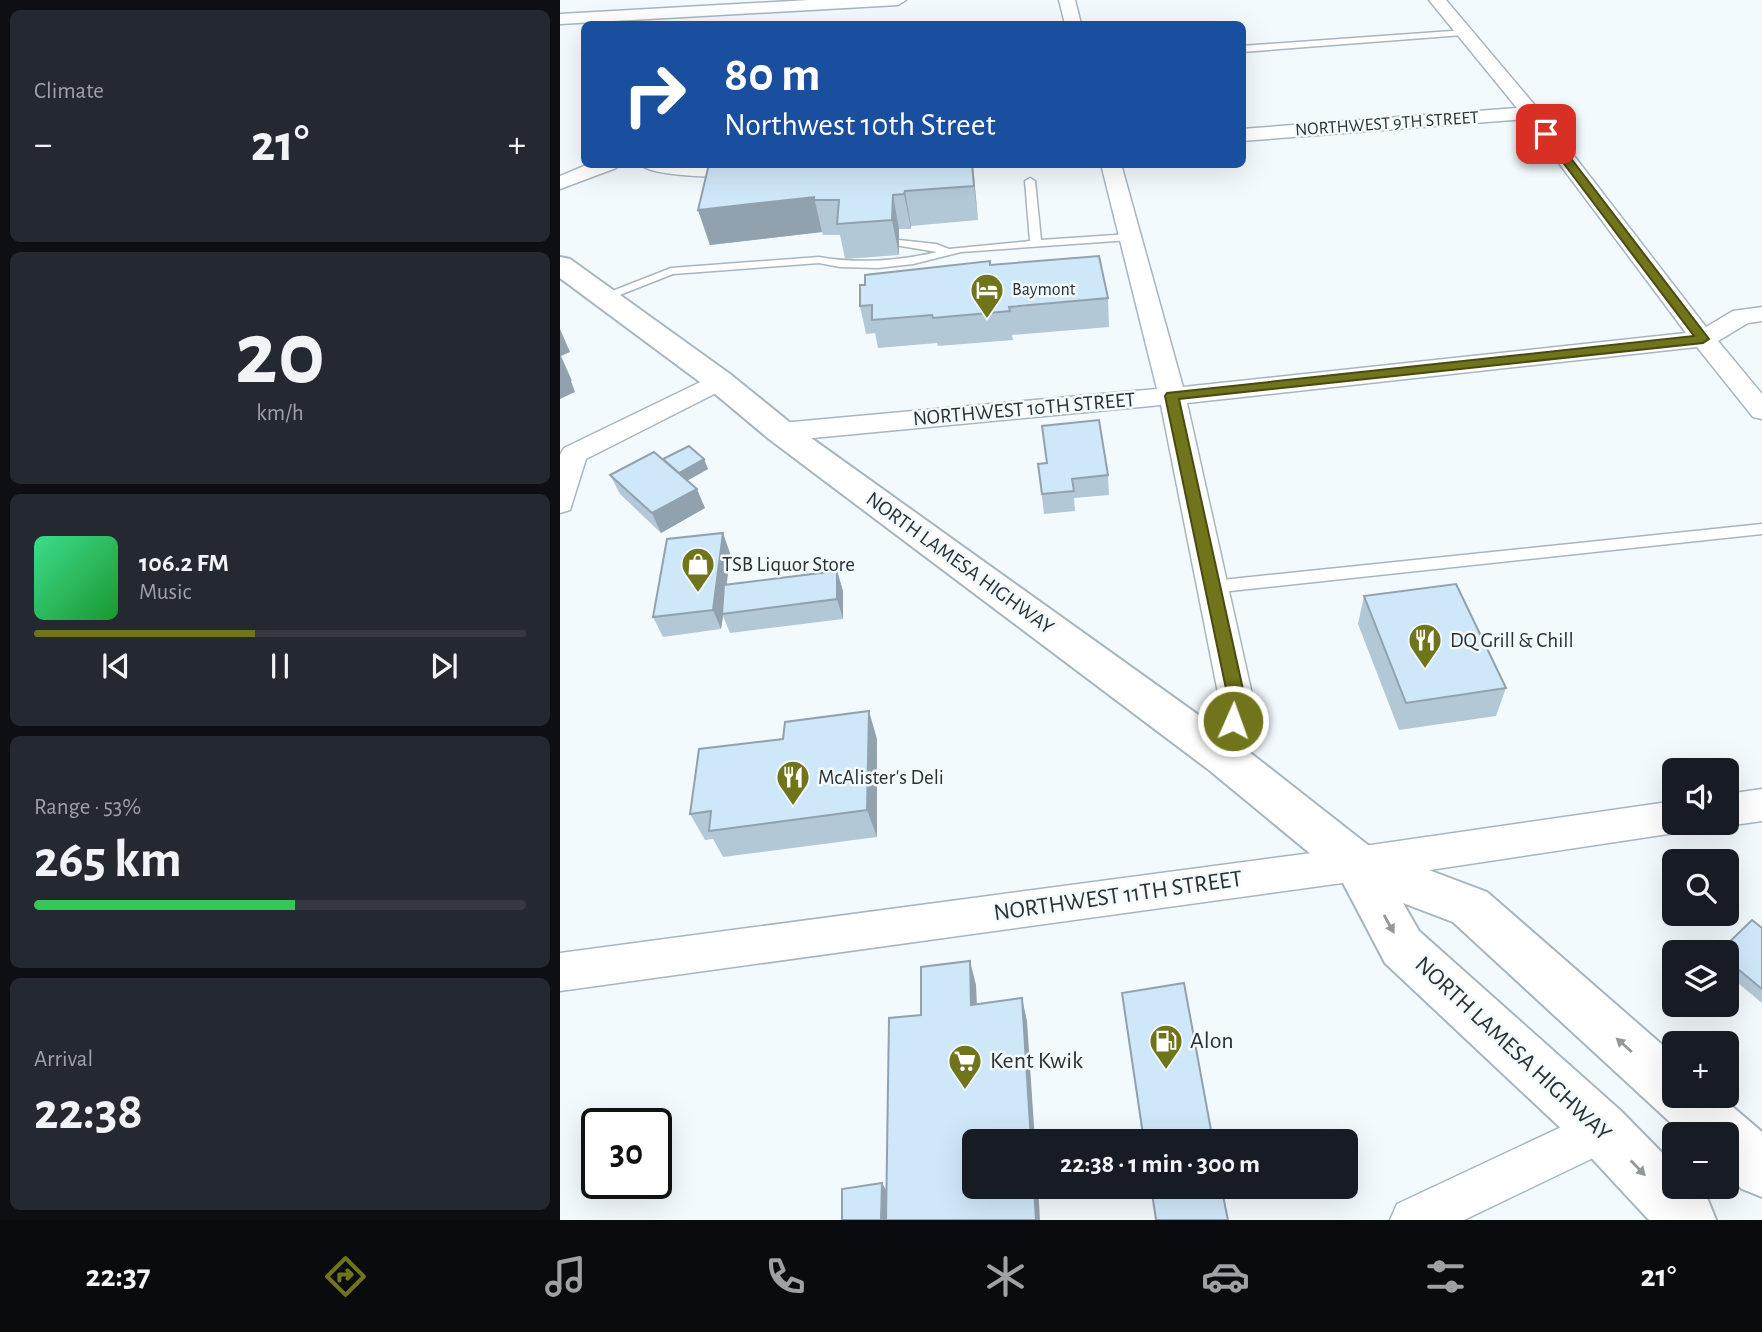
<!DOCTYPE html>
<meta charset="utf-8">
<style>
:root{--surface:#171b24;--page:#242831;--text:#f1f3f6;--muted:#9ea1a6;--line:#363941;--accent:#70741b}
body{margin:0;font-family:"Alegreya Sans",sans-serif;background:var(--page);color:var(--text);height:100vh;display:flex;flex-direction:column;font-size:26px;white-space:nowrap}
*{box-sizing:border-box;margin:0}
p{font-size:23px;color:var(--muted)}
.icon{flex:none;width:38px;height:38px;fill:none;stroke:currentColor;stroke-width:2;stroke-linecap:round;stroke-linejoin:round}
.map{position:relative;flex:1;overflow:hidden}
.details{display:flex;flex-direction:column;gap:10px;padding:10px;background:#0d0f14;width:560px}
.details>*{flex:none}
.top-card{position:absolute;left:21px;top:21px;width:665px;height:147px;border-radius:10px;box-shadow:0 7px 28px #0002;background:#1a4fa0;color:#fff;overflow:hidden}
.fabs{position:absolute;left:1102px;top:758px;display:grid;gap:14px}
.fabs a{display:grid;place-items:center;width:77px;height:77px;border-radius:10px;background:var(--surface);box-shadow:0 7px 28px #0002;font-size:35px}
.speed{position:absolute;left:21px;top:1108px;display:flex;gap:14px;font-size:35px;font-weight:700;text-align:center}
.speed>*{display:grid;place-content:center;width:91px;height:91px;border-radius:50%;background:var(--surface);box-shadow:0 7px 28px #0002;line-height:1}
.speed .limit{border:4px solid #111;border-radius:10px;background:#fff;color:#111}
.pin{position:absolute;display:grid;place-items:center;width:60px;height:60px;color:#fff;margin:-30px;border-radius:14px;box-shadow:0 4px 10px #0006}
.me{position:absolute;width:77px;margin:-38px;rotate:2deg;stroke-linejoin:round;filter:drop-shadow(0 0 5px #0008)}
.turn{display:flex;align-items:center;gap:24px;height:147px;padding:0 28px;font-size:32px}
.turn .icon{width:91px;height:91px;stroke-width:2.5}
.turn b{display:block;font-size:49px;line-height:60px}
.big{font-size:52px;font-weight:600;line-height:1.1}
.details .tile{flex:1;display:flex;flex-direction:column;justify-content:center;gap:10px;min-width:0;padding:0 24px;border-radius:10px;background:var(--page)}
.details .dial{align-items:center;gap:0}
.dial b{font-size:91px;line-height:1}
.song{display:flex;align-items:center;gap:21px}
.cover{width:84px;height:84px;border-radius:10px;background:linear-gradient(135deg,hsl(150 70% 55%),hsl(130 70% 35%))}
.played{height:7px;border-radius:4px;background:linear-gradient(90deg,var(--accent) 45%,var(--line) 45%)}
.keys{display:flex;justify-content:space-around;direction:ltr}
.heat{display:flex;justify-content:space-between;align-items:center;font-size:38px;direction:ltr}
.charge{height:10px;border-radius:5px;background:linear-gradient(90deg,#34c759 53%,var(--line) 0)}
.trip{position:absolute;left:402px;top:1129px;width:396px;height:70px;border-radius:10px;background:var(--surface);box-shadow:0 7px 28px #0002;font-weight:600;line-height:70px;text-align:center}
.tab-bar{display:flex;height:112px;justify-content:space-around;align-items:center;background:#090b0e;color:var(--muted)}
.tab-bar .icon{width:49px;height:49px}
.tab-bar .selected{color:var(--accent)}
.tab-bar b{font-size:32px;color:var(--text)}
main{display:flex;flex:1;min-height:0}
.map>svg:first-child{display:block}
</style>
<main>
<section class="details">
<div class="tile"><p>Climate</p>
<div class="heat"><a>−</a><b class="big">21°</b><a>+</a></div>
</div>
<div class="tile dial"><b>20</b><p>km/h</p></div>
<div class="tile">
<div class="song"><i class="cover"></i><div><b>106.2 FM</b><p>Music</p></div></div>
<div class="played"></div>
<div class="keys"><svg class="icon" aria-label="previous" viewBox="0 0 24 24"><path d="M18 5L8 12l10 7zM5 5v14"/></svg><svg class="icon" aria-label="pause" viewBox="0 0 24 24"><path d="M8 5v14M16 5v14"/></svg><svg class="icon" aria-label="next" viewBox="0 0 24 24"><path d="M6 5l10 7-10 7zM19 5v14"/></svg></div>
</div>
<div class="tile"><p>Range · 53%</p><b class="big">265 km</b><div class="charge"></div></div>
<div class="tile"><p>Arrival</p><b class="big">22:38</b></div>
</section>
<div class="map">
<svg width="1202" height="1220" viewBox="0 0 1202 1220">
<rect width="100%" height="100%" fill="#f3fafe"/>
<g fill="none" stroke-linecap="round" stroke-linejoin="round">
<defs>
<g id="lane">
<path d="M906 30 907 32 903 35 682 52V46Z"/>
<path d="M470 178 475 181 481 240 570 234 576 237 570 240 401 252 353 264 318 268 280 267 259 263 113 274 47 300H39L37 297 111 268 259 257C299 264 338 261 377 252L335 245V241L339 240 376 244 389 249 470 241 465 181Z"/>
<path d="M1202 524V534L652 593 644 587 652 581Z"/>
</g>
<g id="street">
<path d="M249 0H346L338 5 0 24V14Z"/>
<path d="M499 0H515L521 24H505Z"/>
<path d="M869 0H886L978 109 1146 327 1173 311 1202 307V321L1188 323 1158 341 1202 394V419L1193 417 1137 347 627 403 694 703 682 757 676 767 664 772 652 767 646 757 660 703 601 405 221 441 211 438 207 432 211 426 221 423 597 389 541 164H561L623 387 1126 333 966 119 682 141V129L957 108Z"/>
<path d="M29 164H59L56 168 0 189V176Z"/>
<path d="M80 164 190 165 197 167 200 171 197 175 190 177C169 177 92 178 80 164Z"/>
<path d="M159 373 168 375 172 381 168 387 26 459 10 510 0 513V455L4 448Z"/>
<path d="M1202 789V821L1167 826 1158 822H1167V794Z"/>
<path d="M1115 801V822H1131L1128 828 1115 833 797 881 0 991V953L797 847Z"/>
<path d="M1042 1108 1058 1114 1064 1130 1058 1146 904 1220H830L837 1204Z"/>
</g>
<path id="primary" d="M0 257 10 259 170 374 233 425 679 744 813 849 927 892 1115 1056V1096H1160L1202 1132V1197L1182 1189 1167 1175V1134H1123L893 922 843 903 859 931 1061 1111 1115 1166V1186H1135L1148 1200 1156 1220H1089L1023 1149 825 963 781 879 649 770 209 439 148 388 0 278Z"/>
</defs>
<use href="#lane" stroke="#a6b6c0" stroke-width="3"/>
<use href="#street" stroke="#a6b6c0" stroke-width="3"/>
<use href="#primary" stroke="#a6b6c0" stroke-width="4"/>
<use href="#lane" fill="#fff" fill-rule="evenodd"/>
<use href="#street" fill="#fff" fill-rule="evenodd"/>
<use href="#primary" fill="#fff" fill-rule="evenodd"/>
</g>
<g fill="#b2c8d6">
<path d="M149 164H413L418 220 351 226V229H339V255L285 259 280 235H263L262 232 150 245 138 210Z"/>
<path d="M430 265 548 298 549 327 452 335 453 340 378 346 377 343 318 348 315 333 306 334 300 306 305 285Z"/>
<path d="M144 459 148 469 128 480 145 508 101 533 60 494 50 475Z"/>
<path d="M486 463 548 475 549 495 514 498 515 511 484 514 478 464Z"/>
<path d="M170 553 167 585 277 571 283 591V619L170 633 163 616 161 629 103 637 93 617Z"/>
<path d="M804 596 946 688 936 716 839 730 798 624Z"/>
<path d="M317 739V837L163 857 153 839 145 840 130 814Z"/>
<path d="M1202 928V1003L1167 974V952Z"/>
<path d="M562 993 653 1141H583Z"/>
</g>
<g fill="#91a2ae">
<path d="M412 164 414 179 418 220 414 186Z"/>
<path d="M345 191 351 226V229L344 194Z"/>
<path d="M333 195 339 229V255L332 220Z"/>
<path d="M254 197 262 232 150 245 138 210Z"/>
<path d="M0 329 10 352 1 356 12 381H11L15 392 0 399Z"/>
<path d="M144 459 148 469 118 486 114 475Z"/>
<path d="M137 489 145 508 101 533 92 513Z"/>
<path d="M163 533 170 553 163 614H162L163 616 161 629 153 610Z"/>
<path d="M277 571 283 591V619L277 599Z"/>
<path d="M309 711 317 739V837L307 810Z"/>
<path d="M410 961 416 985 418 1028 411 1005Z"/>
<path d="M462 998 467 1021 475 1141H471Z"/>
<path d="M322 1183 329 1195V1220H321Z"/>
<path d="M474 1186H478L480 1220H476Z"/>
</g>
<g fill="#cfe8f9" stroke="#91a2ae" stroke-width="2">
<path d="M149 164H412L414 186 345 191 344 194 333 195 332 220 277 224 279 200H254V197L138 210Z"/>
<path d="M539 256 548 298 449 307 450 311 373 318 372 315 312 320V305L300 306V285H305V275L430 261V265Z"/>
<path d="M539 420 548 475 512 479 514 491 482 494 478 464 487 463 482 426Z"/>
<path d="M129 446 144 459 119 473 103 459Z"/>
<path d="M94 452 137 489 92 513 50 475Z"/>
<path d="M163 533 153 610 93 617 107 539Z"/>
<path d="M277 571V599L162 614 164 585Z"/>
<path d="M896 584 946 688 846 703 804 596Z"/>
<path d="M309 711 307 810 149 831 151 811 130 814 139 749 223 739 225 722Z"/>
<path d="M1192 920 1202 928V989L1167 960V952H1159Z"/>
<path d="M410 961 411 1005 462 998 471 1141H415V1186H474L476 1220H326L329 1018 361 1015V967Z"/>
<path d="M624 983 653 1141H584L562 993Z"/>
<path d="M322 1183 321 1220H282V1189Z"/>
<path d="M591 1186H661L668 1220H596Z"/>
</g>
<defs><path id="oneway-solid" d="M-6-.8H1V-3.2L6.5 0L1 3.2V.8H-6Z" transform="scale(1.75)"/></defs>
<g fill="#94989a">
<use href="#oneway-solid" transform="translate(829 924) rotate(61)"/>
<use href="#oneway-solid" transform="translate(1064 1045) rotate(-138)"/>
<use href="#oneway-solid" transform="translate(1078 1168) rotate(46)"/>
</g>
<path fill="#70741b" stroke="#494b12" stroke-width="2" d="M983 131H990L1149 339 1143 343 619 399 686 703 679 726H667L664 721 669 703 605 396 607 393 1134 336 983 136Z"/>
<defs>
<symbol id="hotel-pin" viewBox="-11 -11 22 30"><path d="M0 17L-7.5 6A9.5 9.5 0 1 1 7.5 6Z" fill="#70741b" stroke="#f3fafe"/><path d="M-6-4.5h1.5V1H6V5H4.5V3h-9V5H-6ZM-4 0a1.8 1.8 0 1 1 3.6 0ZM.5 0V-2.5h3Q6-2.5 6 0Z" fill="#fff"/></symbol>
<symbol id="shop-pin" viewBox="-11 -11 22 30"><path d="M0 17L-7.5 6A9.5 9.5 0 1 1 7.5 6Z" fill="#70741b" stroke="#f3fafe"/><path d="M-5-2.5h2.3a2.7 3.5 0 0 1 5.4 0H5L5.5 6h-11ZM-1.5-2.5h3a1.5 2.3 0 0 0-3 0Z" fill="#fff"/></symbol>
<symbol id="restaurant-pin" viewBox="-11 -11 22 30"><path d="M0 17L-7.5 6A9.5 9.5 0 1 1 7.5 6Z" fill="#70741b" stroke="#f3fafe"/><path d="M-5-6h1v4h1v-4h1v4h1v-4h1v5L-1.5 .5V6h-2V.5L-5-1ZM5-6V6H3V1.5H1.5Q1.5-4 5-6Z" fill="#fff"/></symbol>
<symbol id="fuel-pin" viewBox="-11 -11 22 30"><path d="M0 17L-7.5 6A9.5 9.5 0 1 1 7.5 6Z" fill="#70741b" stroke="#f3fafe"/><path d="M-5.5-6h7V0h2V4h1.3V-2.5L3-4.5l.8-.8L6-3V5H2.5V1h-1V6h-7ZM-4.2-4.7v3.2H.2V-4.7Z" fill="#fff"/></symbol>
<symbol id="supermarket-pin" viewBox="-11 -11 22 30"><path d="M0 17L-7.5 6A9.5 9.5 0 1 1 7.5 6Z" fill="#70741b" stroke="#f3fafe"/><path d="M-6-5.5h2.5l.6 2H6L4.5 2H-2.5L-4.4-4H-6ZM-1.5 3.2a1.3 1.3 0 1 0 .1 0ZM3 3.2a1.3 1.3 0 1 0 .1 0Z" fill="#fff"/></symbol>
</defs>
<g fill-rule="evenodd">
<use href="#hotel-pin" x="408" y="271" width="38" height="52"/>
<use href="#shop-pin" x="119" y="545" width="38" height="52"/>
<use href="#restaurant-pin" x="846" y="621" width="38" height="52"/>
<use href="#restaurant-pin" x="214" y="758" width="38" height="52"/>
<use href="#fuel-pin" x="587" y="1022" width="38" height="52"/>
<use href="#supermarket-pin" x="386" y="1042" width="38" height="52"/>
</g>
<g text-anchor="middle" dominant-baseline="central" stroke-width="5" stroke-linejoin="round" paint-order="stroke">
<g font-size="18" fill="#2a3034" stroke="#f3fafe">
<text transform="translate(827 124) rotate(-4)">NORTHWEST 9TH STREET</text>
</g>
<g font-size="18" fill="#2a3034" stroke="#f3fafe" text-anchor="start">
<text x="452" y="290">Baymont</text>
</g>
<g font-size="21" fill="#2a3034" stroke="#f3fafe">
<text transform="translate(464 409) rotate(-5)">NORTHWEST 10TH STREET</text>
<text transform="translate(400 563) rotate(36)">NORTH LAMESA HIGHWAY</text>
</g>
<g font-size="21" fill="#2a3034" stroke="#f3fafe" text-anchor="start">
<text x="162" y="564">TSB Liquor Store</text>
<text x="890" y="640">DQ Grill &amp; Chill</text>
<text x="258" y="777">McAlister's Deli</text>
</g>
<g font-size="24" fill="#2a3034" stroke="#f3fafe">
<text transform="translate(558 896) rotate(-8)">NORTHWEST 11TH STREET</text>
<text transform="translate(953 1049) rotate(43)">NORTH LAMESA HIGHWAY</text>
</g>
<g font-size="24" fill="#2a3034" stroke="#f3fafe" text-anchor="start">
<text x="630" y="1041">Alon</text>
<text x="430" y="1061">Kent Kwik</text>
</g>
</g>
</svg>
<div class="fabs">
<a><svg class="icon" aria-label="sound" viewBox="0 0 24 24"><path d="M4 9h4l5-4v14l-5-4H4zM17 9q2 3 0 6"/></svg></a>
<a><svg class="icon" aria-label="search" viewBox="0 0 24 24"><circle cx="10" cy="10" r="6"/><path d="M15 15l6 6"/></svg></a>
<a><svg class="icon" aria-label="layers" viewBox="0 0 24 24"><path d="M12 4l9 5-9 5-9-5zM3 14l9 5 9-5"/></svg></a>
<a>+</a>
<a>−</a>
</div>
<div class="speed"><div class="limit">30</div></div>
<div class="pin" style="left:986px;top:134px;background:#d93025"><svg class="icon" aria-label="arrive" viewBox="0 0 24 24"><path d="M6 21V4h12l-3 4 3 4H6"/></svg></div>
<svg class="me" style="left:673px;top:721px" viewBox="-20 -20 40 40"><circle r="17" fill="#70741b" stroke="#fff" stroke-width="3"/><path d="M0-11L8 9 0 5-8 9z" fill="#fff"/></svg>
<div class="trip">22:38 · 1 min · 300 m</div>
<div class="top-card">
<div class="turn"><svg class="icon" aria-label="right" viewBox="0 0 24 24"><path d="M7 20v-9h11M14 6l5 5-5 5"/></svg><div><b>80 m</b>Northwest 10th Street</div></div>
</div>
</div>
</main>
<nav class="tab-bar">
<b>22:37</b>
<svg class="icon selected" aria-label="directions" viewBox="0 0 24 24"><path d="M12 3l9 9-9 9-9-9zM9 14v-3h6M13 9l2 2-2 2"/></svg>
<svg class="icon" aria-label="music" viewBox="0 0 24 24"><path d="M9 18V5l10-2v13"/><circle cx="6" cy="18" r="3"/><circle cx="16" cy="16" r="3"/></svg>
<svg class="icon" aria-label="phone" viewBox="0 0 24 24"><path d="M5 4h4l2 5-3 2q2 4 5 5l2-3 5 2v4C11 20 4 13 5 4z"/></svg>
<svg class="icon" aria-label="climate" viewBox="0 0 24 24"><path d="M12 3v18M4 7l16 10M4 17L20 7"/></svg>
<svg class="icon" aria-label="car" viewBox="0 0 24 24"><path d="M5 17H2v-5l4-1 3-4h7l3 4 3 1v5h-3M9 17h6M6 11h13"/><circle cx="7" cy="17" r="2"/><circle cx="17" cy="17" r="2"/></svg>
<svg class="icon" aria-label="filters" viewBox="0 0 24 24"><path d="M4 7h16M4 17h16"/><circle cx="9" cy="7" r="2"/><circle cx="15" cy="17" r="2"/></svg>
<b>21°</b>
</nav>
